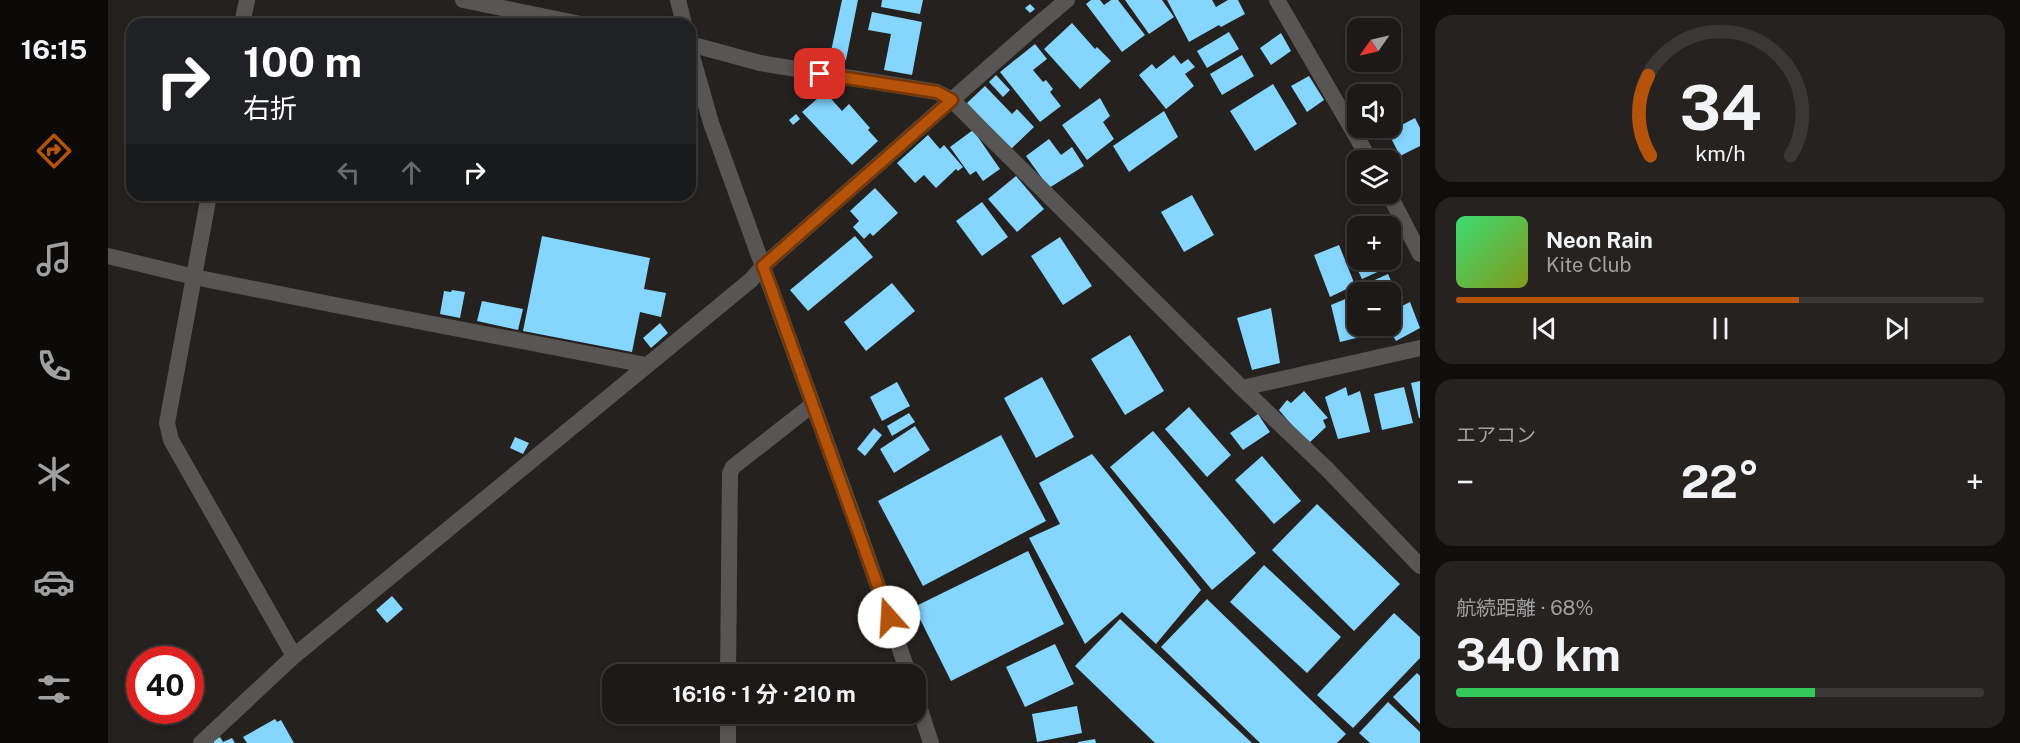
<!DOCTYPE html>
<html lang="ja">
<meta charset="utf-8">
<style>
:root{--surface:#1c1917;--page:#252220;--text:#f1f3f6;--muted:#a0a0a1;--line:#3a3836;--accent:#b45309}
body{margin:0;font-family:"Public Sans","Noto Sans JP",sans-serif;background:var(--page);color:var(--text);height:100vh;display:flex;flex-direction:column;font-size:22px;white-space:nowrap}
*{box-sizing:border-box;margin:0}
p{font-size:20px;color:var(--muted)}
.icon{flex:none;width:33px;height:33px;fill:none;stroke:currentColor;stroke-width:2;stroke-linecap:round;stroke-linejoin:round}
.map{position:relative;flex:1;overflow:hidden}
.panel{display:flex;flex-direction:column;gap:15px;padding:15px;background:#0f0e0d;width:600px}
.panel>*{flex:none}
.banner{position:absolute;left:18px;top:18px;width:570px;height:183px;border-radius:18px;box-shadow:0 3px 9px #0003,0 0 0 2px var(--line);background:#202124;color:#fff;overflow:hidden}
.needle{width:39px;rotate:236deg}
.fabs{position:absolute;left:1239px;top:18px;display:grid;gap:12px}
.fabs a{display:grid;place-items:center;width:54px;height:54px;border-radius:12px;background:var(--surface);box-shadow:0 3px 9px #0003,0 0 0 2px var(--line);font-size:30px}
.speed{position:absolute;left:18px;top:646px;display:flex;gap:12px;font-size:30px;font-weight:700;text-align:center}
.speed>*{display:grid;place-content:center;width:78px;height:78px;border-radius:50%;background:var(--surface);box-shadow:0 3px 9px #0003,0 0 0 2px var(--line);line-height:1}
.speed .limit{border:9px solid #d22;background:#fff;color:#111}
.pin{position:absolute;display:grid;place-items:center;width:51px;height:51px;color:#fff;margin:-26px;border-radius:12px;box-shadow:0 3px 9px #0006}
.me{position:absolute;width:66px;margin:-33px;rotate:341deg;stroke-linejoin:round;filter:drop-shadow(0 0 4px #0008)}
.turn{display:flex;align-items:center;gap:21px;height:126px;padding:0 18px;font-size:27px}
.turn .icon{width:78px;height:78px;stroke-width:2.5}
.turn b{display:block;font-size:42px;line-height:51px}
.lanes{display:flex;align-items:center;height:57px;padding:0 18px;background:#0003;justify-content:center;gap:30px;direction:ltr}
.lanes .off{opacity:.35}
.big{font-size:45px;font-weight:700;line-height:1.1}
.panel .card{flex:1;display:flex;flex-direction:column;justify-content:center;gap:9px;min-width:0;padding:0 21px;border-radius:18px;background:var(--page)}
.panel .dial{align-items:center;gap:0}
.dial svg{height:156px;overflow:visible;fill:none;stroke:var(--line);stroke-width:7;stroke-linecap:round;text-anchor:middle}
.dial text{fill:var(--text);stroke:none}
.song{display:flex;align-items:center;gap:18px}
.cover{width:72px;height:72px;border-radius:9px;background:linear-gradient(135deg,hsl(140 70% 55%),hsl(70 70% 35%))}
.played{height:6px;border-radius:3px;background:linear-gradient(90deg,var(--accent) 65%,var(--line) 65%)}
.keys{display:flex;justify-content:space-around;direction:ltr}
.heat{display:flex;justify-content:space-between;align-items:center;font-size:33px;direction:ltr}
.charge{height:9px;border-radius:4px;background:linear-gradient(90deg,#34c759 68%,var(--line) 0)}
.trip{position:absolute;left:494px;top:664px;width:324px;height:60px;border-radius:18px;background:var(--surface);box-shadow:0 3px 9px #0003,0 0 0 2px var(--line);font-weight:700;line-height:60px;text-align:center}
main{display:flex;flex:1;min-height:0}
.tab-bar{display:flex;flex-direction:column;width:108px;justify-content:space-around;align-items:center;background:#0b0a09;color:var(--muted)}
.tab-bar .icon{width:42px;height:42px}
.tab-bar .current{color:var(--accent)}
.tab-bar b{font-size:27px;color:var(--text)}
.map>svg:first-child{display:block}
</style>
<main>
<nav class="tab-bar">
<b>16:15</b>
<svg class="icon current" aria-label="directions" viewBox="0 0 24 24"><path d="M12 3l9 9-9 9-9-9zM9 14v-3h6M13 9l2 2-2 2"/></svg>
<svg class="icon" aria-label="music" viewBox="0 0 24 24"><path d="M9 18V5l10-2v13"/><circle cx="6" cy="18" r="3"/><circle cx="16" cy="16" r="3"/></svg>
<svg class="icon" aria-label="phone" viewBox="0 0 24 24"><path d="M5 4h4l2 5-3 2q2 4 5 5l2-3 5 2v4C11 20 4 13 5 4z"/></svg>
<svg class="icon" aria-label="climate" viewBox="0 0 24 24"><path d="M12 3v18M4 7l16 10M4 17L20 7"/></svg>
<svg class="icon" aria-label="car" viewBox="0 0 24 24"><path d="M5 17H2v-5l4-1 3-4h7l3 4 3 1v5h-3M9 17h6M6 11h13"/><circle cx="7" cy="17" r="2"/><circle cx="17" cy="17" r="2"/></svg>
<svg class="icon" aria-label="filters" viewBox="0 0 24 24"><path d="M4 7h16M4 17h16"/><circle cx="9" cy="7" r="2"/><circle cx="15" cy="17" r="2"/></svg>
</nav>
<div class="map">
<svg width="1312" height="743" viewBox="0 0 1312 743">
<rect width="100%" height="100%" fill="#25211f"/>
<g fill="#84d6ff">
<path d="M734 0H750L738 60 722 56Z"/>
<path d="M774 0H815L812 14 773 7Z"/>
<path d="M983 0H992L996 5 1003 0H1010L1037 35 1014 52 978 4Z"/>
<path d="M1017 0H1054L1066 17 1041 34Z"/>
<path d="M1059 0H1104L1108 7 1120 0H1130L1137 14 1113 27 1111 25 1081 42Z"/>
<path d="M922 4 927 9 922 13 917 8Z"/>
<path d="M764 12 814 22 804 75 776 70 783 34 760 30Z"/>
<path d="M964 23 987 49 989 47 1003 61 972 89 936 49Z"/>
<path d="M1121 32 1131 49 1099 68 1089 51Z"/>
<path d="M1173 33 1183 51 1163 65 1152 48Z"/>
<path d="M927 44 939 59 925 70 935 82 938 80 945 89 942 92 953 106 932 122 892 72Z"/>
<path d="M1066 55 1073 64 1080 59 1087 67 1077 74 1086 86 1058 109 1031 75 1044 64 1048 69Z"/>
<path d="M1134 55 1146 76 1114 95 1102 74Z"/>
<path d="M888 75 902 90 895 97 881 82Z"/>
<path d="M1201 76 1216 100 1199 112 1183 86Z"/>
<path d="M1165 84 1189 124 1147 151 1122 111Z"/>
<path d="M877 86 904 114 909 109 926 127 903 149 859 103Z"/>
<path d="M717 92 734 111 741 104 762 128 760 130 770 141 744 165 694 112Z"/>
<path d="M992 98 1002 116 995 122 1006 139 979 160 954 125Z"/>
<path d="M1056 111 1070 137 1021 172 1005 146Z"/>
<path d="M688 114 692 119 685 125 681 120Z"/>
<path d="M1307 118 1312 128V146L1292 156 1280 132Z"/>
<path d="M865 130 892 169 875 181 868 171 862 175 842 147Z"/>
<path d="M820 135 832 149 836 145 855 167 850 171 848 169 828 188 816 175 807 183 789 163Z"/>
<path d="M941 139 953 155 964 147 976 166 941 188 918 156Z"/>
<path d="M908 176 936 209 909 232 880 199Z"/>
<path d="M767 188 790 213 765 236 762 233 756 239 745 227 751 221 742 211Z"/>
<path d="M1084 195 1106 235 1076 252 1053 212Z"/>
<path d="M874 202 900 237 874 256 848 221Z"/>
<path d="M434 236 542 258 536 289 558 293 553 317 532 312 524 352 415 331Z"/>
<path d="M747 236 765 257 700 311 682 290Z"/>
<path d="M952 237 984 286 955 305 923 256Z"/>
<path d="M1250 240V260H1281L1283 266 1254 279 1238 246Z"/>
<path d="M1231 245 1247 285 1222 297 1206 255Z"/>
<path d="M1280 274 1291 299 1282 304V292H1253L1251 287Z"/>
<path d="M784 283 807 311 758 351 736 322Z"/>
<path d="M344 290 357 292 352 318 332 314 336 291 343 292Z"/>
<path d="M1247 295 1252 337 1232 342 1223 305Z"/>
<path d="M374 301 415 309 410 330 369 321Z"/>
<path d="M1302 302 1312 328 1288 341 1279 326H1282V312Z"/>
<path d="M1163 308 1172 363 1144 370 1129 318Z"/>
<path d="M552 323 560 333 543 348 535 338Z"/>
<path d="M1022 335 1056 391 1017 415 983 359Z"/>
<path d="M934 377 966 437 928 458 896 398Z"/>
<path d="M1312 381V418H1311L1303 383Z"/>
<path d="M789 382 802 406 774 421 762 397Z"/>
<path d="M1238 387 1240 396 1252 391 1262 432 1230 439 1217 397Z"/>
<path d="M1296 387 1305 423 1274 430 1266 394Z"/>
<path d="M1196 391 1220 418 1215 420 1218 427 1200 444 1171 410 1179 400 1183 403Z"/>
<path d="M1081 407 1123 455 1099 477 1057 429Z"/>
<path d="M801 413 807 422 784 436 779 426Z"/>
<path d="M1150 414 1162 432 1135 450 1122 433Z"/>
<path d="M807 426 822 450 786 473 772 449Z"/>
<path d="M766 428 774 435 757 456 749 449Z"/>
<path d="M1045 431 1148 553 1104 590 1002 467Z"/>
<path d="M893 435 938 521 815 586 770 501Z"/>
<path d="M407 437 421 443 415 454 402 448Z"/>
<path d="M984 454 1093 590 1048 644 1014 612 977 644 921 538 952 524 931 483Z"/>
<path d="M1154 456 1193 501 1166 524 1127 480Z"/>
<path d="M1209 504 1292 584 1246 631 1164 550Z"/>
<path d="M920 551 956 624 843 681 806 607Z"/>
<path d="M1156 565 1233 637 1199 673 1122 602Z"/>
<path d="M284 596 295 609 279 623 268 610Z"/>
<path d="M1099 599 1238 734 1229 743H1152L1053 647Z"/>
<path d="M1286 613 1312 637V658L1245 728 1209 695Z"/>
<path d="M1012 619 1144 743H1047L967 666Z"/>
<path d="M947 644 966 684 917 707 898 667Z"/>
<path d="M1309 673 1312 676V724L1285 697Z"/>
<path d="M1280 702 1312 732V743H1262L1251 733Z"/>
<path d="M969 706 974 733 929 742 924 714Z"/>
<path d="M167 719 169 722 173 720 186 743H139L135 737Z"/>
<path d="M112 737 115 742 124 738 127 743H106L105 741Z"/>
<path d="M987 739 988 743H970V742Z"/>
</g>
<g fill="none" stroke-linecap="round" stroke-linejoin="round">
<g stroke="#585655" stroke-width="16">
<path d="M355 0 473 24"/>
<path d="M1169 0 1262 160"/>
<path d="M134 24 139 0"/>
<path d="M582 44 652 63 829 92 844 100 1134 388 1219 469 1312 566"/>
<path d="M1281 194 1312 254"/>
<path d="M101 195 59 423 63 440 186 656"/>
<path d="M0 256 86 277 237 307 538 365"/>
<path d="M1134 388 1312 348"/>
<path d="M620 675 622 473 625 467 704 405"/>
<path d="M93 743 186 656 643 280 655 266 921 32 959 0"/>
<path d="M620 743V714"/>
</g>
<g stroke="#585655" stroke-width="16">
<path d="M570 0 576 24"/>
<path d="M582 49 603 123 751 532 801 675"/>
<path d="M807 694 823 743"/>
</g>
</g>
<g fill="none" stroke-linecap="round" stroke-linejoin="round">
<defs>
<path id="route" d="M712 74 829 92 844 100 655 266 781 617"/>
</defs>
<use href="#route" stroke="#753606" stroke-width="15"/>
<use href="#route" stroke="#b45309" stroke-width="10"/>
</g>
</svg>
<div class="fabs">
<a><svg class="needle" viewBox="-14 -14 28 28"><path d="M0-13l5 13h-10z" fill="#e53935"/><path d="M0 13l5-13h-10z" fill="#a0a0a1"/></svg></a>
<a><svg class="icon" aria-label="sound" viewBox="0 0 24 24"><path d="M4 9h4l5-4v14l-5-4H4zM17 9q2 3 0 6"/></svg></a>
<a><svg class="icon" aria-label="layers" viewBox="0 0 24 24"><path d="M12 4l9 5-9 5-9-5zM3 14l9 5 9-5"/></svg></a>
<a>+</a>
<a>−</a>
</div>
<div class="speed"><div class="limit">40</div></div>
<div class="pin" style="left:712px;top:74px;background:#d93025"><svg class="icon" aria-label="arrive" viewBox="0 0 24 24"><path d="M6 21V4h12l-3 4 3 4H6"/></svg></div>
<svg class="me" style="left:781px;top:617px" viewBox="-20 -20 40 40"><circle r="19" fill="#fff"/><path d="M0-13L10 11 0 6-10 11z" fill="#b45309"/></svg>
<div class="trip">16:16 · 1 分 · 210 m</div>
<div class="banner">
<div class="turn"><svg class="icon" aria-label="right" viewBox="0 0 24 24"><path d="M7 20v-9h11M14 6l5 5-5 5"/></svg><div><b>100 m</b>右折</div></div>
<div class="lanes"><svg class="icon off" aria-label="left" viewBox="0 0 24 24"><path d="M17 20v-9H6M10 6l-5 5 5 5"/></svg><svg class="icon off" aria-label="ahead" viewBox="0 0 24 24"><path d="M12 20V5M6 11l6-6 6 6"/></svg><svg class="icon" aria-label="right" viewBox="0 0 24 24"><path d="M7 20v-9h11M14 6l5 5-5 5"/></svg></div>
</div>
</div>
<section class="panel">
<div class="card dial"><svg viewBox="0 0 100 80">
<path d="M14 69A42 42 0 1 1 86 69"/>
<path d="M14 69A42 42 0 0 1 13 28" stroke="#b45309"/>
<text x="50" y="56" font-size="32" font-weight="700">34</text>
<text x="50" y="72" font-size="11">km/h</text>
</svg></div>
<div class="card">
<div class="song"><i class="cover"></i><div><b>Neon Rain</b><p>Kite Club</p></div></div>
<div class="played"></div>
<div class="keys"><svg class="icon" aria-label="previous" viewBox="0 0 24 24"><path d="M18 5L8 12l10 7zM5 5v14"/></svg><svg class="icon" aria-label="pause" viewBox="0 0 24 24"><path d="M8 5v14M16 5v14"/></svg><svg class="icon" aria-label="next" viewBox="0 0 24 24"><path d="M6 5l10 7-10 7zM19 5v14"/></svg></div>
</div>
<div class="card"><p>エアコン</p>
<div class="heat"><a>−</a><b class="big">22°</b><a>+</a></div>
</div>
<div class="card"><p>航続距離 · 68%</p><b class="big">340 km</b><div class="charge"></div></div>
</section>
</main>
